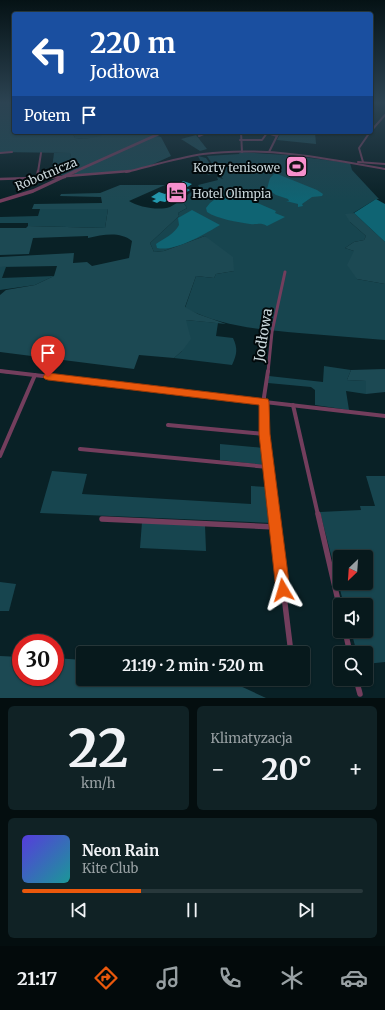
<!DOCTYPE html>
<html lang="pl">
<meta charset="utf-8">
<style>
:root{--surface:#07191c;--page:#102225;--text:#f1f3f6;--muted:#98a0a3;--line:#28383b;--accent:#ea580c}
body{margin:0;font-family:Merriweather,serif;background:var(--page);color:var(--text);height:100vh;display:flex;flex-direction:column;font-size:15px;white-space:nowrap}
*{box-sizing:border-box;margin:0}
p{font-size:13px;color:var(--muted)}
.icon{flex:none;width:22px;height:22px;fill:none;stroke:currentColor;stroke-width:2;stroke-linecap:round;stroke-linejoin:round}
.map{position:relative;height:698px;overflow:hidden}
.drawer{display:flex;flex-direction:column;gap:8px;padding:8px;background:#040e0f;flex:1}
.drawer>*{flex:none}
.hud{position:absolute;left:12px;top:12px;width:361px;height:122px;border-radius:4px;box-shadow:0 1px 3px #0004,0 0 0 1px var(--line);background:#1a4fa0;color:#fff;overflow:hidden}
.needle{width:26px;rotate:205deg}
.fabs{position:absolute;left:333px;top:550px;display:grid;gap:8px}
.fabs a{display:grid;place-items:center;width:40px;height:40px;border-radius:4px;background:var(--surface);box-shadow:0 1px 3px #0004,0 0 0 1px var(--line);font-size:20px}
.speed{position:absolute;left:12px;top:634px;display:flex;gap:8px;font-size:20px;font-weight:700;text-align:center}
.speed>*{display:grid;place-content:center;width:52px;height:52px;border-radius:50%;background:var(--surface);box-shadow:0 1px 3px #0004,0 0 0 1px var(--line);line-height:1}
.speed .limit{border:6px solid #d22;background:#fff;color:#111}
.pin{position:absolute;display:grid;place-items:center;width:34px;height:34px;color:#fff;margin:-41px -17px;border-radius:50% 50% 50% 0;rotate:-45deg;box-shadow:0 0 4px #0007}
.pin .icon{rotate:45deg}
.me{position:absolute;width:44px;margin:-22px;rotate:353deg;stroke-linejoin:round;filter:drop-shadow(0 0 3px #0008)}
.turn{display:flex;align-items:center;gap:14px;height:84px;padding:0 12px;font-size:18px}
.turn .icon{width:52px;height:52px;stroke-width:2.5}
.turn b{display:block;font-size:28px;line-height:34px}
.then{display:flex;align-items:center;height:38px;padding:0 12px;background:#0003;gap:8px;font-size:15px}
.big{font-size:30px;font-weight:700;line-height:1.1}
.drawer .tile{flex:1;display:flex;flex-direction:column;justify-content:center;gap:6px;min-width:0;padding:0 14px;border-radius:6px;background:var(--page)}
.drawer .dial{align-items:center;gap:0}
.dial b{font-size:52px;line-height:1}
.song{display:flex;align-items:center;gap:12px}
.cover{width:48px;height:48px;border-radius:6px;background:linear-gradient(135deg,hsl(250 70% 55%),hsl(180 70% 35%))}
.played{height:4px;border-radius:2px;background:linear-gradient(90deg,var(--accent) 35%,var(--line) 35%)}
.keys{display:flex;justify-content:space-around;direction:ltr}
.heat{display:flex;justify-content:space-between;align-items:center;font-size:22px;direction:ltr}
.drawer .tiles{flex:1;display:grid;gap:8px;grid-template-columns:1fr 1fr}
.tile:last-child{grid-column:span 2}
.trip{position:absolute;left:76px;top:646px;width:234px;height:40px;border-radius:4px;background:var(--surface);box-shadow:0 1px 3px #0004,0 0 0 1px var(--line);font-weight:700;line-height:40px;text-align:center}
.menu{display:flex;height:64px;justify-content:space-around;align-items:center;background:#030a0b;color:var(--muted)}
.menu .icon{width:28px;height:28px}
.menu .on{color:var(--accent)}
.menu b{font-size:18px;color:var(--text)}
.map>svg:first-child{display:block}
</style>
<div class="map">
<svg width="385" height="698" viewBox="0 0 385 698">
<rect width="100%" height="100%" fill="#092126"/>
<g fill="#17454f" fill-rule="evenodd">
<path d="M72 132H105L102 137 84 139 75 138Z"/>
<path d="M240 152 286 155 350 163 352 170 379 199H376L350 215V222L366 236 364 240 354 242 345 248 354 251 357 279 385 284V340C356 338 328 335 299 333 258 329 223 327 185 308L196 276 214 278 216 274 234 271 205 236 164 251 154 252 150 243 179 216 178 213 187 208 181 199 199 187 198 185 218 180 217 177 223 179 216 170 224 168 223 167 215 168 207 156 239 154Z"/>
<path d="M54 153H70L74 171 66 175 51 176Z"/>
<path d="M198 156 206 158 215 171V173L208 175Z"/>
<path d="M40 209H108L105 228 28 226V223H0V217L38 216Z"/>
<path d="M0 267H6L2 278 54 276 35 285 0 290Z"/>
<path d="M186 320 218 323 216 336 233 338C238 349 237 354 232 365L174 358 182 351Z"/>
<path d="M324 366 351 370 347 380 366 381V394L346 391 349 410 315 405V390L311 387 268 383 269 376 323 382Z"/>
<path d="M220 444 264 448 266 465 220 460Z"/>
<path d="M52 471 87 474 82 494 251 504V486L267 487 272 523 40 513Z"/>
<path d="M366 476H385V662L366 664V653H357L351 631H366V605H344L320 512 361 510 360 506H375ZM340 557H366V583H340Z"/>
<path d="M142 522 205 525 206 551 140 548Z"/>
<path d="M0 582 16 584 9 611H0Z"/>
</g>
<g fill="#1c4953">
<path d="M0 103H14V132H72L75 138 84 139 101 136 105 132H161L157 136 161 137 171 156 149 166 133 170 75 175 70 153 0 152Z"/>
<path d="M281 132H315L316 144 277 140Z"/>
<path d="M196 135 207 149 200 151 181 139Z"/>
<path d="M120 185H165L129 201C138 207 159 211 170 207 174 205 178 202 181 199L187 208 178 213 179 216 150 243 154 252 164 251 205 236 233 257 234 271 216 274 214 278 196 276 185 307 198 314 226 324 186 320 191 339 182 351 174 358 139 355 134 369 0 352V295L6 290 35 285 54 276 57 266 0 267V257L74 253 73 263 87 262 92 266 129 258 132 241C119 231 103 235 88 238V236L33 238 29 254 0 255V228H26L28 226 105 228 108 209H32L34 204 102 203 101 197 60 196 61 194 100 193Z"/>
<path d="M354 213 385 242V284L357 279 347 265 354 251 345 248 354 242 364 240 366 236 350 222 345 214Z"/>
<path d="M385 369V392L366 394V381L347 380 351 370Z"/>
<path d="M0 656 21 657V677H55V658L83 660V679H225L266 698H0Z"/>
</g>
<g fill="#0f6473">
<path d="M275 173 317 190 323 194 322 196 312 197 302 204 303 206 298 207V204L286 201H289L288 199 276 195 267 189 270 178Z"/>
<path d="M227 190 276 211 275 213 285 217 267 226C260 222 258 225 250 224 238 222 217 219 207 212L206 208 210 203Z"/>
<path d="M376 199 385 204V242L354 213Z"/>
<path d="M192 210 220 225C205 234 175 252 157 248L156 244C165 238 174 234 179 225L178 218Z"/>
</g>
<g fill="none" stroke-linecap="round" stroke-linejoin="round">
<path stroke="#0f6473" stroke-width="1" d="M287 133 290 132"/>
</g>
<path fill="#2299ae" d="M183 181 192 184 186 188 190 190 182 195 171 197 165 202 160 201 157 203 152 201 156 199 151 197 159 192 165 194Z"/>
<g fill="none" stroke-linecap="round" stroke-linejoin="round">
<g stroke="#733e5d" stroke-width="2">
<path d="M371 131 385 115"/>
<path d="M241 132 242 152"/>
<path d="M264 132 277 136 280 132"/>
<path d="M199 136 208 132"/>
<path d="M240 140H262L267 133"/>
<path d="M269 152 277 136"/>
<path d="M0 153 12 152"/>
<path d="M358 162 385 164"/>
<path d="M363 162 359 148 370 132"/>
<path d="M38 172 41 153"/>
<path d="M126 172C151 166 177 158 203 154 264 146 326 158 385 169"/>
</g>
<g stroke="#733e5d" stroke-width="2.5">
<path d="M67 176 130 171"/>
<path d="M37 177 38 171"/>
<path d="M0 179 65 177"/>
</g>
<g stroke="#733e5d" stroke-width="3">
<path d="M0 371 8 372"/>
<path d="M268 372 272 332 285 272"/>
</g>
<g stroke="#733e5d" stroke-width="4">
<path d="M0 371 385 416"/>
<path d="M268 371 264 397V434L274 515"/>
<path d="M293 405 318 515"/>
<path d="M168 425 264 434"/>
<path d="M80 449 268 467"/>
<path d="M0 456 35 375"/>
</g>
<g stroke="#733e5d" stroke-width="5.5">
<path d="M274 514 291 653"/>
<path d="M318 514 340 609"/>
<path d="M102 519 275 527"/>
<path d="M345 631 350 653"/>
<path d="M356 679 360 694"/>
</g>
<path stroke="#733e5d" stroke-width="2.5" d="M74 172 163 132"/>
<path stroke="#733e5d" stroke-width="3.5" d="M0 201 33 191 76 171"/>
</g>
<linearGradient id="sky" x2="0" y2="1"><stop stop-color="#051215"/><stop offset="0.51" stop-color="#2c4352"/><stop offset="1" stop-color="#2c4352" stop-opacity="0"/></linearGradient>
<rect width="385" height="201" fill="url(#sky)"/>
<path fill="#ea580c" stroke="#983908" d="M48 373 268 399 269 402 270 434 290 590 288 595 283 597 278 595 276 590 259 434V405L48 380 45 379 43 377 45 374Z"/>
<defs>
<symbol id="stadium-square" viewBox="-11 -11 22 22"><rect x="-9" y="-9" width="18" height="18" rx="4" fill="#f790cd" stroke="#02090b"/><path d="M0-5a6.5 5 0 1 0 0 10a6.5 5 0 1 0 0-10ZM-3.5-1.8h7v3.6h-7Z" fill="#111"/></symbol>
<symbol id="hotel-square" viewBox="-11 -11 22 22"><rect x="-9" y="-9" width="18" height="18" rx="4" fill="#f790cd" stroke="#02090b"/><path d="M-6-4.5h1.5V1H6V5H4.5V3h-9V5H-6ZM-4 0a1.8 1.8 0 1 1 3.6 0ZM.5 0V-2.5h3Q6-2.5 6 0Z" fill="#111"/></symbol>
</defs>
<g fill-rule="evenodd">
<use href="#stadium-square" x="284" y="154" width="25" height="25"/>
<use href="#hotel-square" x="164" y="180" width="25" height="25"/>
</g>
<g text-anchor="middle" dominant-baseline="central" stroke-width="4" stroke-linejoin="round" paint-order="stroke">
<g font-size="12" fill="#c8d5d9" stroke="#02090b" text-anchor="end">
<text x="280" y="167">Korty tenisowe</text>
<text x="192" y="193" text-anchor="start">Hotel Olimpia</text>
</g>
<g font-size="12" fill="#c8d5d9" stroke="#02090b">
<text transform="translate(46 174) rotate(-23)">Robotnicza</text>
</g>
<g font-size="14" fill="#c8d5d9" stroke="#02090b">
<text transform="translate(263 335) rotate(-81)">Jodłowa</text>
</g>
</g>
</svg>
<div class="fabs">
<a><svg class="needle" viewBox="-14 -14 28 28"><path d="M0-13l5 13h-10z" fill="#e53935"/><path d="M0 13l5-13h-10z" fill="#98a0a3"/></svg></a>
<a><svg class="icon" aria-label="sound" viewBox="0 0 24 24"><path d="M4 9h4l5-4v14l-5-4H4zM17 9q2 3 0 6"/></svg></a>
<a><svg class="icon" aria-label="search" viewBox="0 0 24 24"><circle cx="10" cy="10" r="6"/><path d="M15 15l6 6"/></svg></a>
</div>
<div class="speed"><div class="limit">30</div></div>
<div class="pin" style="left:48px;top:377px;background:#d93025"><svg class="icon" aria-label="arrive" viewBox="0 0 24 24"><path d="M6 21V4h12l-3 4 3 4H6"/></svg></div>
<svg class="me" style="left:283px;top:590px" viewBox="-20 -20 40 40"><path d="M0-17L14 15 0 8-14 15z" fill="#ea580c" stroke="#fff" stroke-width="4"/></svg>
<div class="trip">21:19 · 2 min · 520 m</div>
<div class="hud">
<div class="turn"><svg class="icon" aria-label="left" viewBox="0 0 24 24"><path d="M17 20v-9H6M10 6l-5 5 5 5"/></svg><div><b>220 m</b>Jodłowa</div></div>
<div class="then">Potem<svg class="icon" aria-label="arrive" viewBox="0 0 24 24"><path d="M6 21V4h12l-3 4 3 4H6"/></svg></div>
</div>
</div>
<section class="drawer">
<div class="tiles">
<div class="tile dial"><b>22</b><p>km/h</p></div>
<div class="tile"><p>Klimatyzacja</p>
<div class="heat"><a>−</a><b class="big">20°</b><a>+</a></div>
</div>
<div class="tile">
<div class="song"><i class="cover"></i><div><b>Neon Rain</b><p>Kite Club</p></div></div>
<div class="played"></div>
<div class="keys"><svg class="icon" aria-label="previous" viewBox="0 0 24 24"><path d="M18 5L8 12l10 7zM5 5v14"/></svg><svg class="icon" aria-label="pause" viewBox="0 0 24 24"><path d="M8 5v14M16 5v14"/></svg><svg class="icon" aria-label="next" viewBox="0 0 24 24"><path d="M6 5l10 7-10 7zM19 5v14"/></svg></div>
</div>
</div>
</section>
<nav class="menu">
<b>21:17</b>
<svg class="icon on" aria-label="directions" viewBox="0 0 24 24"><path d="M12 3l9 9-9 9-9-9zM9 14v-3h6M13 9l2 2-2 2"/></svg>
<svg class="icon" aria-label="music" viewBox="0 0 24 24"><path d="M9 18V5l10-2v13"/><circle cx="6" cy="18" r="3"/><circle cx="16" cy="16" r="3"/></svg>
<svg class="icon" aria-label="phone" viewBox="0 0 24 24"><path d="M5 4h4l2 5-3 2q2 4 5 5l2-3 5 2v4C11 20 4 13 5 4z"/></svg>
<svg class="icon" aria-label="climate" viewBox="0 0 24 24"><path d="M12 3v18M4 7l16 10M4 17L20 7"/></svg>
<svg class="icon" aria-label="car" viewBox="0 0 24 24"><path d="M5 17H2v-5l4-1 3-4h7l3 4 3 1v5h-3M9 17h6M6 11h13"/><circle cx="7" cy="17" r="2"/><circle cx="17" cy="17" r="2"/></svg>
</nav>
